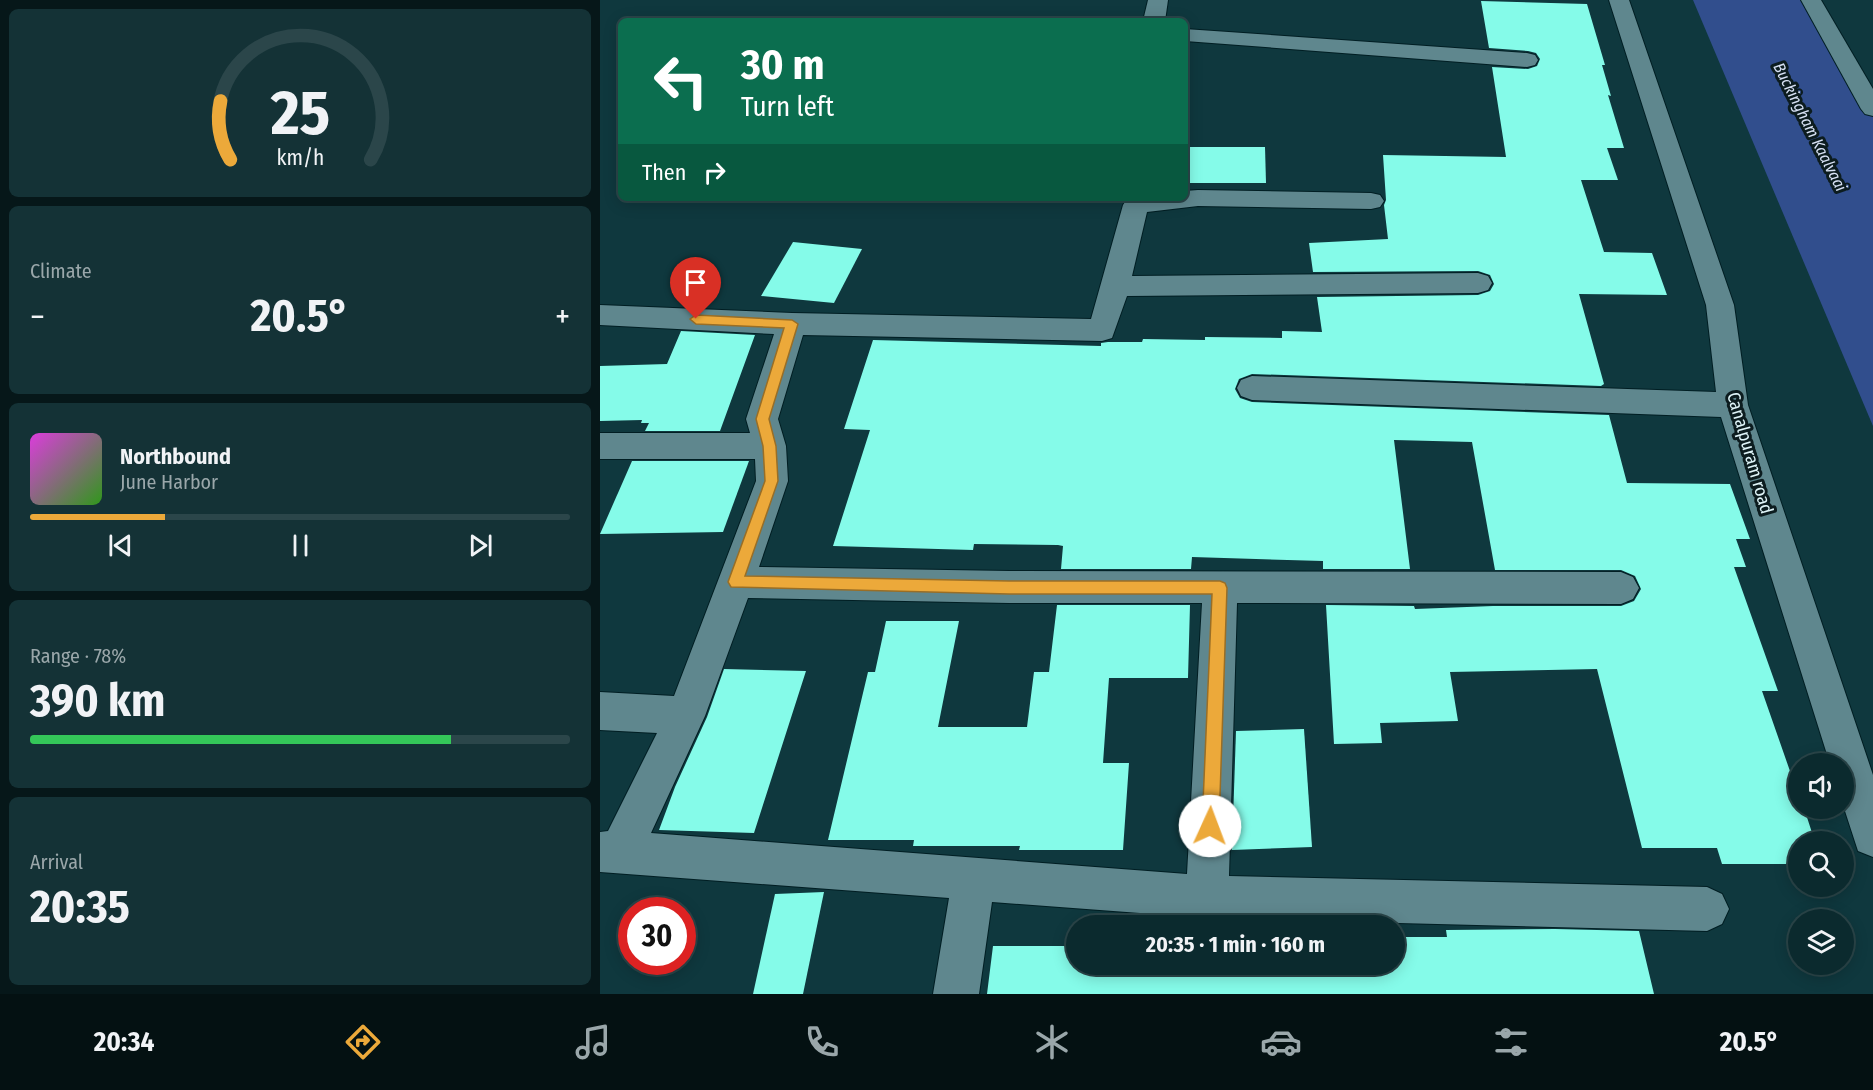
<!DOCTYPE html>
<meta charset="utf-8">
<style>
:root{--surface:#0b2a2e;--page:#143236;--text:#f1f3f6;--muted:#9aa7aa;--line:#2b464a;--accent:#eca93a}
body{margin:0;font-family:"Fira Sans Condensed",sans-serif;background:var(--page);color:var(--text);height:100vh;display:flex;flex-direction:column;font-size:22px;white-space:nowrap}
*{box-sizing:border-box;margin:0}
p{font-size:20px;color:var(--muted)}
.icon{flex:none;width:33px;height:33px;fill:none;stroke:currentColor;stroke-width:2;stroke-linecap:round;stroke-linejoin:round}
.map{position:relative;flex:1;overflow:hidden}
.sheet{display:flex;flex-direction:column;gap:9px;padding:9px;background:#061719;width:600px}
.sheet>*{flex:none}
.hud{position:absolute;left:18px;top:18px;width:570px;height:183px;border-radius:9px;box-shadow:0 3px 15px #0003,0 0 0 2px var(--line);background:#0b6e4f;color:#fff;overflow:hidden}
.tools{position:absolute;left:1188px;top:753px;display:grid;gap:12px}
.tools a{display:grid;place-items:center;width:66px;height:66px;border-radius:50%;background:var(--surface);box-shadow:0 3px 15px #0003,0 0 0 2px var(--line);font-size:30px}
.speed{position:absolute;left:18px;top:897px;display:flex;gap:12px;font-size:30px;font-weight:700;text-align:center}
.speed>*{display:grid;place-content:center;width:78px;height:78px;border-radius:50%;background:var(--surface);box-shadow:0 3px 15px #0003,0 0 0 2px var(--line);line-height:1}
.speed .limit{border:9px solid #d22;background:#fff;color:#111}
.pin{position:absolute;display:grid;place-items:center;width:51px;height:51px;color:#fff;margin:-62px -26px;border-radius:50% 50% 50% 0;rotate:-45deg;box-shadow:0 0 6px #0007}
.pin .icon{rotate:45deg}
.me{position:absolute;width:66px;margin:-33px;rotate:2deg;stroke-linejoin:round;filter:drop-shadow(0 0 4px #0008)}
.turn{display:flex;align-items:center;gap:21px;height:126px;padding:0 24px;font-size:27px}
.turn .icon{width:78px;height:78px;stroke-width:2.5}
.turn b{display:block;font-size:42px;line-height:51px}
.then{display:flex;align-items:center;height:57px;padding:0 24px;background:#0003;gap:12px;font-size:22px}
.big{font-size:45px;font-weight:700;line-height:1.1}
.sheet .card{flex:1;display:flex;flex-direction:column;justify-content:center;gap:9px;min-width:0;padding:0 21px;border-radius:9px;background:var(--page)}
.sheet .dial{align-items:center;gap:0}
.dial svg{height:156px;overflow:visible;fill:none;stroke:var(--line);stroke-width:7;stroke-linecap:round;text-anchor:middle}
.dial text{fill:var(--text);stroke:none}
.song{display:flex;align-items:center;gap:18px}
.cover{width:72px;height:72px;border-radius:9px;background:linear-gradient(135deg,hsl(300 70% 55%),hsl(110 70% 35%))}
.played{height:6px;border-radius:3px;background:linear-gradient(90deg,var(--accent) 25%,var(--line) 25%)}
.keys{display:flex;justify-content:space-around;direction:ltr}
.heat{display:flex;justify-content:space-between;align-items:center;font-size:33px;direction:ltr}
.charge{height:9px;border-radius:4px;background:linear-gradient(90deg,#34c759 78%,var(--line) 0)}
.trip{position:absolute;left:466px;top:915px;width:339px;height:60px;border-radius:30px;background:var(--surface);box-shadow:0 3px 15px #0003,0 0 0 2px var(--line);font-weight:700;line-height:60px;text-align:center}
.tabs{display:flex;height:96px;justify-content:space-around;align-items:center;background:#041112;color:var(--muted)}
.tabs .icon{width:42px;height:42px}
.tabs .on{color:var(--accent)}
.tabs b{font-size:27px;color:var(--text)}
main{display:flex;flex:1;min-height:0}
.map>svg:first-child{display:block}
</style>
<main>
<section class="sheet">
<div class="card dial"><svg viewBox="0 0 100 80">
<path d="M14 69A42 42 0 1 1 86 69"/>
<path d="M14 69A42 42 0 0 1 9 39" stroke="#eca93a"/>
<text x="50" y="56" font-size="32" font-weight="700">25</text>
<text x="50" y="72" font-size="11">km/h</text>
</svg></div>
<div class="card"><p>Climate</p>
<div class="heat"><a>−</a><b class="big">20.5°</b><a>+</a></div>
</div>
<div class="card">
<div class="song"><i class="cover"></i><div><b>Northbound</b><p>June Harbor</p></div></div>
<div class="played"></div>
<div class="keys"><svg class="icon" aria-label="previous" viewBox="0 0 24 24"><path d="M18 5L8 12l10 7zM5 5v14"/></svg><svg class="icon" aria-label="pause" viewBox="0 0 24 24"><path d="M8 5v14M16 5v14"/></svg><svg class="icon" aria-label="next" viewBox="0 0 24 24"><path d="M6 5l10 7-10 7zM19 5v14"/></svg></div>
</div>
<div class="card"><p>Range · 78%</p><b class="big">390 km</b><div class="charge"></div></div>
<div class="card"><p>Arrival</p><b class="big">20:35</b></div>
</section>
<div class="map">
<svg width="1273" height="994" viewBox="0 0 1273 994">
<rect width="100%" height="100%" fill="#0f383e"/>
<path fill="#314e8d" d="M1093 0H1208L1273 114V426Z"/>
<g fill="#85fbe9">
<path d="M881 1 987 4 1005 65H1002L1011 96 1008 95 1024 148H1007L1018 180H981L1004 252 1052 253 1067 295 979 294 1004 384 1001 386 652 374 639 379 635 389 640 398 652 402 1009 415 1027 483 1130 484 1150 539H1136L1146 567H1134L1178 691H1162L1198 794V808H1204L1215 842H1198V864H1122L1117 848H1042L997 669 850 672 858 721 780 723 782 743 734 744 726 605 814 606 815 609 893 606H1021L1034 601 1041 589 1035 576 1021 570H895L872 442 794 440 810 569H723V561L592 557 591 569H461L463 546 458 545 374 544 373 550 233 546 270 430 244 429 273 340 501 346V343L508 342H542L543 339 605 340V337L682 338V331L722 332 717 297 878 295 890 291 894 284 890 275 878 271 713 272 709 243 788 239 784 205 786 200 783 155 906 157 892 67 928 69 937 66 940 59 936 53 928 51 889 48Z"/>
<path d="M585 147H665L666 183H585Z"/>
<path d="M193 242 262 249 234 303 161 296Z"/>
<path d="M81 331 155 335 120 431H45L49 423H41L42 420 0 421V366L67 364Z"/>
<path d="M32 461H149L123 532 0 534Z"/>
<path d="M457 605H590L588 678H509L503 763H529L523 850H419L420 846H313L314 840H228L268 672H275L286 621H359L338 727H427L434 672H449Z"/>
<path d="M124 669 206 671 154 833 59 830 75 787 107 717Z"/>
<path d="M704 729 712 847 632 850 636 731Z"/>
<path d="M224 892 203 994H153L175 894Z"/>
<path d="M492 914 596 919V925H696V923L733 926H491Z"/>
<path d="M955 929 1039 931 1054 994H387L393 946H477V964H795V937H847L846 930Z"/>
</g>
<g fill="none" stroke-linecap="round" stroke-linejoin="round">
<defs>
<g id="street">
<path d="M548 0H568L565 21H543Z"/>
<path d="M1009 0H1029L1134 305 1148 405 1273 775V857L1258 851 1244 808V764H1230L1121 417 652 400 641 396 637 388 641 380 652 376 1116 392 1106 305Z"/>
<path d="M1201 0H1221L1273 89V116L1265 114 1261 109Z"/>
<path d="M585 29 927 53 935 55 938 60 935 65 927 67 585 41Z"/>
<path d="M598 190 771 193 780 195 784 201 780 207 771 209 598 206 547 212 532 276 878 273 888 276 892 283 888 290 878 293 527 296 512 338 502 341 203 335 178 419 186 446 188 481 159 567 409 571 1021 572 1033 577 1039 588 1033 599 1021 604 637 603 629 876 1107 887 1122 894 1129 909 1122 924 1107 931 607 918 392 902 379 994H333L349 898 0 872V832L8 831 57 733 0 730V692L74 696 156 481 155 459H0V433H150L146 419 174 334 0 325V305L192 313 491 319 523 205 527 199 585 198V191ZM148 598 409 603H602L587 874 51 833 105 716Z"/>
</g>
</defs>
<use href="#street" stroke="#011e23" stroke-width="2"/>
<use href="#street" fill="#5f878e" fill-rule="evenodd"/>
</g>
<path fill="#eca93a" stroke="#996e26" stroke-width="1.5" d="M96 315 192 320 198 324 169 419 176 446 178 481 145 576 409 581H620L625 583 627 588 619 826 616 832 610 834 604 832 602 826 612 594H409L131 587 128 582 165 481 163 446 156 419 184 328 96 324 90 319Z"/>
<g text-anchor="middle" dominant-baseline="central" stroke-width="6" stroke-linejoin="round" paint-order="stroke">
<g font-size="16" font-style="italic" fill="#d8e2f5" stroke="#0c1c1f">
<text transform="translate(1210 127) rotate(63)">Buckingham Kaalvaai</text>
</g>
<g font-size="18" fill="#dff4f8" stroke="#0c1c1f">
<text transform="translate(1150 453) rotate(74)">Canalpuram road</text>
</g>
</g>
</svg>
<div class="tools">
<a><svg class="icon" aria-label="sound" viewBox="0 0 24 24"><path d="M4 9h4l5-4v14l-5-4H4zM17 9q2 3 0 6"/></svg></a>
<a><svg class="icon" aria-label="search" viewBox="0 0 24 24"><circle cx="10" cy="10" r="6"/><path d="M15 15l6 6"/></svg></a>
<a><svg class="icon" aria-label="layers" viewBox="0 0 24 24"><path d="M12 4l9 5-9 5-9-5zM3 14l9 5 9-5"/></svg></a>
</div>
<div class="speed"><div class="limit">30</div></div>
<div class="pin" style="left:96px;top:319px;background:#d93025"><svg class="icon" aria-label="arrive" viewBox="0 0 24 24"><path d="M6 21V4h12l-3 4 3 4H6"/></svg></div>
<svg class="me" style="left:610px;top:826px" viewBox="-20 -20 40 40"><circle r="19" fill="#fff"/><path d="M0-13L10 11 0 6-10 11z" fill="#eca93a"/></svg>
<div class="trip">20:35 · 1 min · 160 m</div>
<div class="hud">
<div class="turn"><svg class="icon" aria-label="left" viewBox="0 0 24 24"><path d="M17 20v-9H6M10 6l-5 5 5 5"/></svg><div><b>30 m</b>Turn left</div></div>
<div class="then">Then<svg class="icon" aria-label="right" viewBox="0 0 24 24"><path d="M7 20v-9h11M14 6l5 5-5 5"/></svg></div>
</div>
</div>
</main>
<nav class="tabs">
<b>20:34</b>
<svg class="icon on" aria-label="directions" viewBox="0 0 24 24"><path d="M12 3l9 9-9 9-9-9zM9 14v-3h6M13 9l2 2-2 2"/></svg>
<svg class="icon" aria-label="music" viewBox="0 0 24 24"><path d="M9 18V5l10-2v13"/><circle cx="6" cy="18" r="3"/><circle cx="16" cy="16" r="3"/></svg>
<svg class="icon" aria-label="phone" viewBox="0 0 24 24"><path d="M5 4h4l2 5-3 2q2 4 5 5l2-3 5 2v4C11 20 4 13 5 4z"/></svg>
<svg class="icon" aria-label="climate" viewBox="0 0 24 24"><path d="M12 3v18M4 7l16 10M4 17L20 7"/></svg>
<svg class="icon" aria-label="car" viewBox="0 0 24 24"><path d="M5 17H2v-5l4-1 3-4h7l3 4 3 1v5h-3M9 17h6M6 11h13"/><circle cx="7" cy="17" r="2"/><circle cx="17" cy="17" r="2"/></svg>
<svg class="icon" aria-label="filters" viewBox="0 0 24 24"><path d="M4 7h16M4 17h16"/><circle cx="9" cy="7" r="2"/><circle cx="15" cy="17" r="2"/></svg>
<b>20.5°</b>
</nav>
